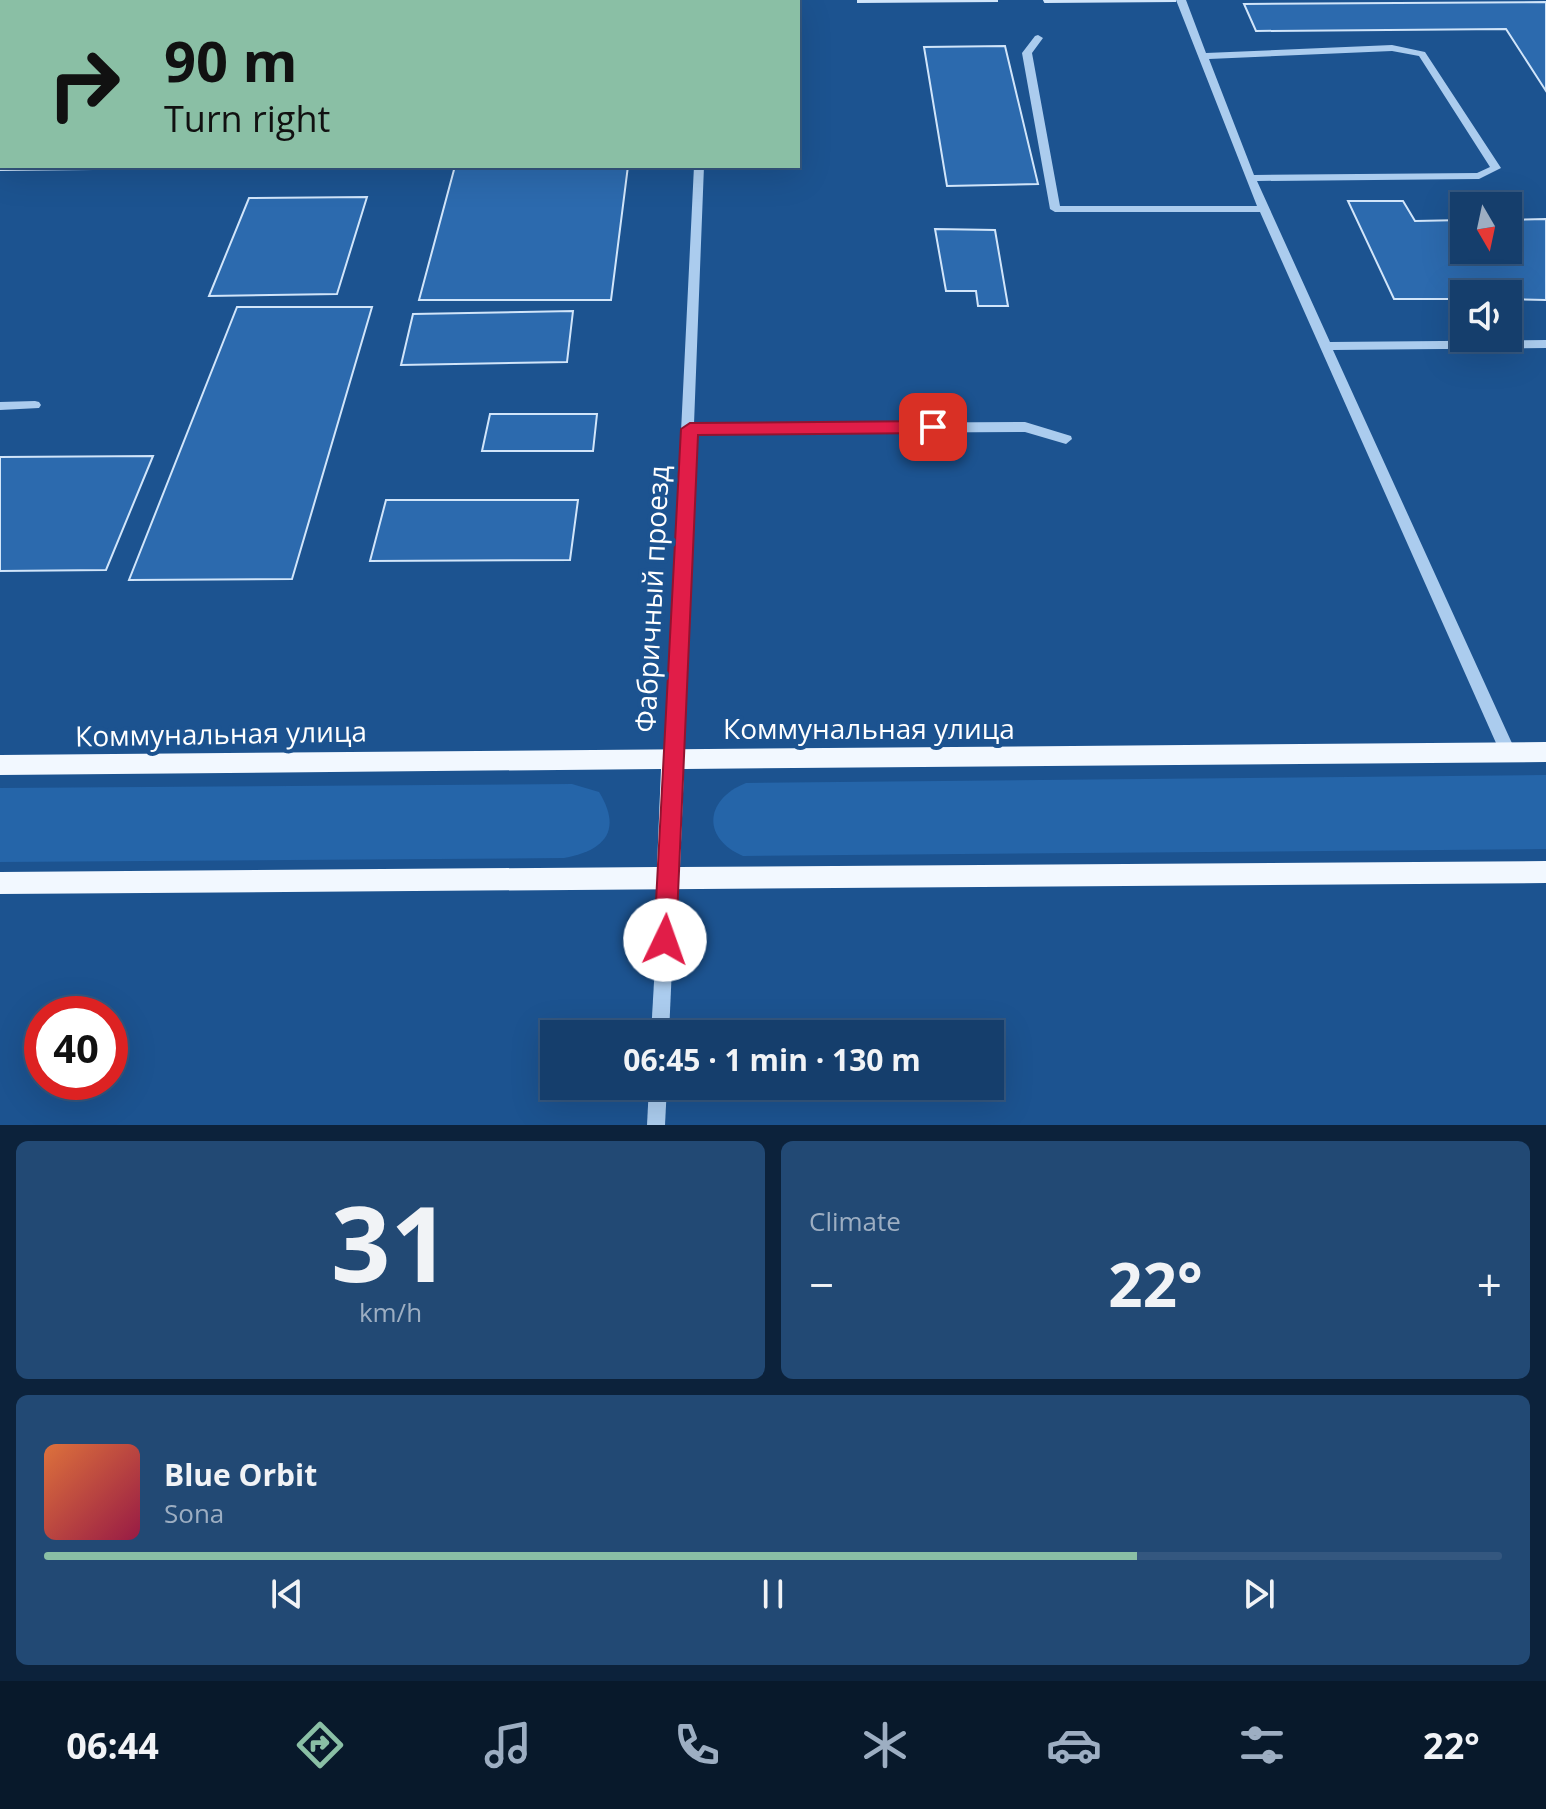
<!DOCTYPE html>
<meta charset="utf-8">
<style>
:root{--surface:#153e6c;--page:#224974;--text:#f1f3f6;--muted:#9daec2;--line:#34577f;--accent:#8abfa5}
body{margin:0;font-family:"Open Sans",sans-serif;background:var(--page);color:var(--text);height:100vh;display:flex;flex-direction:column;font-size:30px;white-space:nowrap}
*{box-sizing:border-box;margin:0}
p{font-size:26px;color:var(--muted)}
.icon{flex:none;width:44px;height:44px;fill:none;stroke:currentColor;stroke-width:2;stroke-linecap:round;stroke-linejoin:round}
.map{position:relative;height:1125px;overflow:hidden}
.sheet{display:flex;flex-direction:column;gap:16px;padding:16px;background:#0c223b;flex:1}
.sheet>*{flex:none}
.guide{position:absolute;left:0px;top:0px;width:800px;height:168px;box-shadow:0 8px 32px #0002,0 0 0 2px var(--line);background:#8abfa5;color:#111;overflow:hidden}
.needle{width:52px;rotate:171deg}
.fabs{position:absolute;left:1450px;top:192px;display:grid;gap:16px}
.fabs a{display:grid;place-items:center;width:72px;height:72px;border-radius:0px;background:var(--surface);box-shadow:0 8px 32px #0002,0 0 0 2px var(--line);font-size:40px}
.speed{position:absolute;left:24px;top:996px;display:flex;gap:16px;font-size:40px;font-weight:700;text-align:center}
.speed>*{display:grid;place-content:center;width:104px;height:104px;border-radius:50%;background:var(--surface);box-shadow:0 8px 32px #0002,0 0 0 2px var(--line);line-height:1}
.speed .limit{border:12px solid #d22;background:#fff;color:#111}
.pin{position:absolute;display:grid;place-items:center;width:68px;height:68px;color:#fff;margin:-34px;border-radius:16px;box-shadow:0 4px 12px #0006}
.me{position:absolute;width:88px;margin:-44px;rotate:3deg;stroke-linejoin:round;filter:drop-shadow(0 0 6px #0008)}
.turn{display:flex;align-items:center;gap:28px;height:168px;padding:0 32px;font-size:36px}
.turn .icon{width:104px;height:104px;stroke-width:2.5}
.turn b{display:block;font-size:56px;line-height:68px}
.big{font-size:60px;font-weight:700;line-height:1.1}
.sheet .tile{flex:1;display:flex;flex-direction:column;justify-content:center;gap:12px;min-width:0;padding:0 28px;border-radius:12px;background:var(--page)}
.sheet .dial{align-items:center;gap:0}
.dial b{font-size:104px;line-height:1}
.song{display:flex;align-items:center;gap:24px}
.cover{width:96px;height:96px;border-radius:12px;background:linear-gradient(135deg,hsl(20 70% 55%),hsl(340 70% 35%))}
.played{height:8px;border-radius:4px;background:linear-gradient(90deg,var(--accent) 75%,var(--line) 75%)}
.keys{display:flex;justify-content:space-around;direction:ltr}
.heat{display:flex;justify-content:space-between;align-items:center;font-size:44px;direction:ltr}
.sheet .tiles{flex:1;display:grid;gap:16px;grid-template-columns:1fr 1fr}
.tile:last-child{grid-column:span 2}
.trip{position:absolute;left:540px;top:1020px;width:464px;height:80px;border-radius:0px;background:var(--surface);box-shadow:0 8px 32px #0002,0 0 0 2px var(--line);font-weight:700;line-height:80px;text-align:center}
.dock{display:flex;height:128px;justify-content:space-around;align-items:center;background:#08192b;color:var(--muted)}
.dock .icon{width:56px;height:56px}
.dock .on{color:var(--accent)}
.dock b{font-size:36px;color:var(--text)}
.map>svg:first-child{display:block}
</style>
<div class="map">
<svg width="1546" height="1125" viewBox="0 0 1546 1125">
<rect width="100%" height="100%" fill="#1c5390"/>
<g fill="#2565a9">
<path d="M1546 775V849L743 856C701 838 705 799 746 783Z"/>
<path d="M572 784 599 792C623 831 604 851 564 858L0 862V788Z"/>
</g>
<g fill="#2c6aae" stroke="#d1e5fa" stroke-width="2">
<path d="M858 0H997V1L858 2Z"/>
<path d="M1044 0H1175V1L1045 2Z"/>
<path d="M1546 2V91L1506 29 1256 31 1244 4Z"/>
<path d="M1005 46 1038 184 947 186 924 47Z"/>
<path d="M0 88 2 166H357L0 170Z"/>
<path d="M455 166H628L611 300H419Z"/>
<path d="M367 197 337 294 209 296 249 198Z"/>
<path d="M1348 201H1403L1415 221 1464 220V250H1508V220L1546 219V300L1508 299V294H1464V299H1394Z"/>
<path d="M935 229 995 230 1008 306H978L976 291H946Z"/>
<path d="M237 307H372L292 579 129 580Z"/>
<path d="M573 311 567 362 401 365 413 314Z"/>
<path d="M490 414H597L593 451H482Z"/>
<path d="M153 456 106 570 0 571V457Z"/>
<path d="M386 500H578L570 560 370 561Z"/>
</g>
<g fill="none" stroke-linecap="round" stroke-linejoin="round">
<g fill="#abccee" fill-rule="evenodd">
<path d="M32 0H42L41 2H31Z"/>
<rect x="700" y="0" width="10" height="2"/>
<rect x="789" y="0" width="10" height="2"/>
<path d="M1176 0H1186L1206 53 1392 45 1425 52 1501 168 1479 179 1257 181 1330 342 1546 340V348L1333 350 1516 752 1514 757 1508 759 1502 757 1500 752 1260 212H1055L1050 209 1022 53 1035 36 1038 35 1043 38 1032 53 1060 206H1257ZM1392 51 1419 56 1490 167 1477 173 1254 175 1209 59Z"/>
<path d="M2 45V53L0 54V46Z"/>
<rect x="0" y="70" width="2" height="6"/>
<path d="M694 166H704L694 424 1025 422 1071 436 1072 439 1066 444 1025 432 694 434 681 759 679 764 673 766 667 764 665 759Z"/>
<path d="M35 401 39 402 41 405 39 408 0 410V402Z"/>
<path d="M668 870 674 872 676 878 669 1034H651L660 878 662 872Z"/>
<path d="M649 1086H667L665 1125H647Z"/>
</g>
<path fill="#f2f8ff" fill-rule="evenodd" d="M1546 742V762L684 769 680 867 1546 861V883L0 894V872L657 867 661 769 0 775V755Z"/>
</g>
<path fill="#e11d48" stroke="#92132f" stroke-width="2" d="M933 421 942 427 933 433 698 435 676 940 673 948 665 951 657 948 654 940 681 429 690 423Z"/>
<g text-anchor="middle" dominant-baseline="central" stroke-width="8" stroke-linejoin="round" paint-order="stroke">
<g font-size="28" fill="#fff" stroke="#1c5390">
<text transform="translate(651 599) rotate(-87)">Фабричный проезд</text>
<text x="869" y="728">Коммунальная улица</text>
<text transform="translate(221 733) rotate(-1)">Коммунальная улица</text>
</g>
</g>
</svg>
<div class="fabs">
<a><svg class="needle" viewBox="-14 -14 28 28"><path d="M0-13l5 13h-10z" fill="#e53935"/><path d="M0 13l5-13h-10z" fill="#9daec2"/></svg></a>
<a><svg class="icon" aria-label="sound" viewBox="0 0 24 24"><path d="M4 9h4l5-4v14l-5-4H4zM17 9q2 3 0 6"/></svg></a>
</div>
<div class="speed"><div class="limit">40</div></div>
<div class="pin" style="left:933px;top:427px;background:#d93025"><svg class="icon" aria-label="arrive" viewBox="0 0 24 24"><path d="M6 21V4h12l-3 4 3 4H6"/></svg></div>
<svg class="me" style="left:665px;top:940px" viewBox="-20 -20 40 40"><circle r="19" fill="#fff"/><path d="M0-13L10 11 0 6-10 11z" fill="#e11d48"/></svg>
<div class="trip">06:45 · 1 min · 130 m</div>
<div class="guide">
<div class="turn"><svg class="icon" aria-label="right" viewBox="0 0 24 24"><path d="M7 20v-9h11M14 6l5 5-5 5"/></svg><div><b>90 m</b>Turn right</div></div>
</div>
</div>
<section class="sheet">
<div class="tiles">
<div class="tile dial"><b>31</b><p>km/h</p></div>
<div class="tile"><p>Climate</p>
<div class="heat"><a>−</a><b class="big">22°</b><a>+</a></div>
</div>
<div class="tile">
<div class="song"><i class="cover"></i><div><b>Blue Orbit</b><p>Sona</p></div></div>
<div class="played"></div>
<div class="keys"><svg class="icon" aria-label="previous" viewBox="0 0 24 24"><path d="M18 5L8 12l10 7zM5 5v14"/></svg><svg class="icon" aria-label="pause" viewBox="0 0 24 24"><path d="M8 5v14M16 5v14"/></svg><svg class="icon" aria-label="next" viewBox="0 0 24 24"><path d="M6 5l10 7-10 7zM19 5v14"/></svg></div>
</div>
</div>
</section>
<nav class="dock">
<b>06:44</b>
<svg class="icon on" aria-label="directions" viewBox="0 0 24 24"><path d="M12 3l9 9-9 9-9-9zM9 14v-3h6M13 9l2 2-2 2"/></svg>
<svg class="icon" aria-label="music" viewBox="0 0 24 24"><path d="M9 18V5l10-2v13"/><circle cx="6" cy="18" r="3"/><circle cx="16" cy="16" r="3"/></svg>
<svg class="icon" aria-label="phone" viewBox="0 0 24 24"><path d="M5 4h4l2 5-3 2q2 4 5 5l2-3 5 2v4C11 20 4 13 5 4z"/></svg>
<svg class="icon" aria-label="climate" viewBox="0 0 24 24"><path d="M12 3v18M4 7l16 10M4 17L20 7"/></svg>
<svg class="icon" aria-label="car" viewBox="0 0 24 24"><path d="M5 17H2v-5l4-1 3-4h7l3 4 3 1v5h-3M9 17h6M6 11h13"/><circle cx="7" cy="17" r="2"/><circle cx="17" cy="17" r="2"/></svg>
<svg class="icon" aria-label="filters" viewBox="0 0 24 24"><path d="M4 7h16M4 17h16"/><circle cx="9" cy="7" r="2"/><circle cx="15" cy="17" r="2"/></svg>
<b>22°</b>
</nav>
